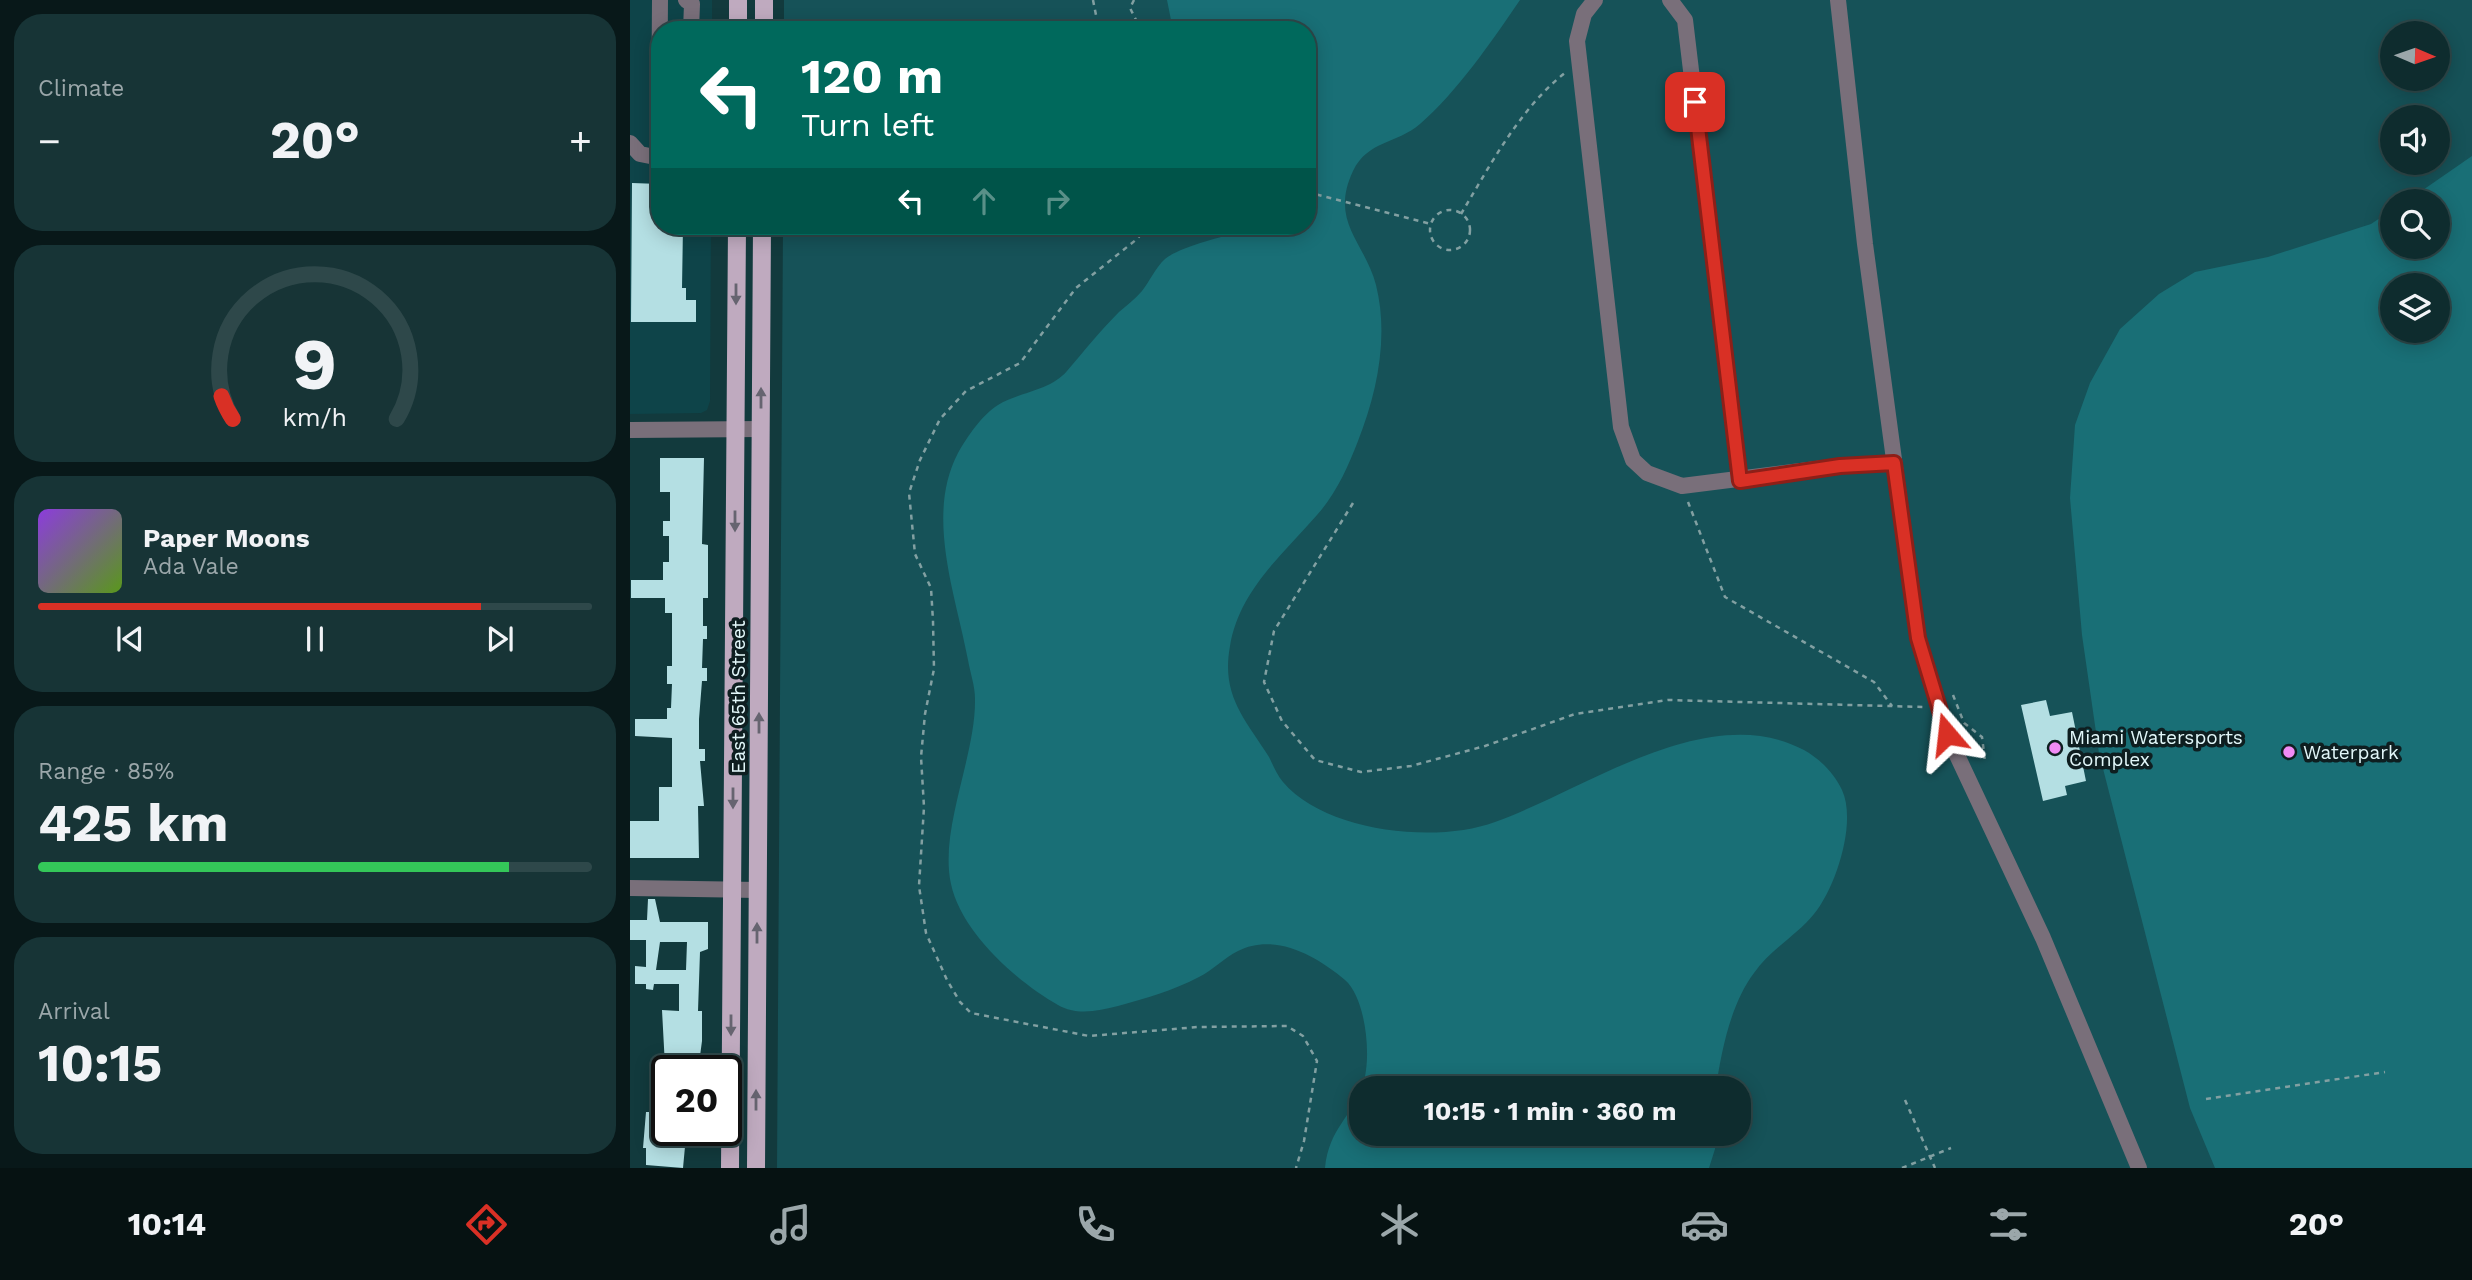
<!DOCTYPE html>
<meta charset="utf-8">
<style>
:root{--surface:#0e2c2e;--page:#173436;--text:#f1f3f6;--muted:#9ba7aa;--line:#2e484a;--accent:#d93025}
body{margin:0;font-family:"Work Sans",sans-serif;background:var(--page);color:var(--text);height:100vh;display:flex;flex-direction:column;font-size:26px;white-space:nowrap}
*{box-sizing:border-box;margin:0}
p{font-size:23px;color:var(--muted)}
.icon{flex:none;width:38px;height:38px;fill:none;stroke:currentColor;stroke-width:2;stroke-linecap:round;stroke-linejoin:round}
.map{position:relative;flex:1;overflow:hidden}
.drawer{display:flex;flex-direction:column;gap:14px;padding:14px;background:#081819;width:630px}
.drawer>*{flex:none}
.guide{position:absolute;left:21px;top:21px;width:665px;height:214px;border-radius:28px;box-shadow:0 4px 18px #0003,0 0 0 2px var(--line);background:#00695c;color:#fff;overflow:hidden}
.needle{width:46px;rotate:92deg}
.buttons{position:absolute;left:1750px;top:21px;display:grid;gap:14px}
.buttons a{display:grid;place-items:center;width:70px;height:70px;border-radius:50%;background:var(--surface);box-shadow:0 4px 18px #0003,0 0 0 2px var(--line);font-size:35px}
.speed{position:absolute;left:21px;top:1055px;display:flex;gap:14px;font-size:35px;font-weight:700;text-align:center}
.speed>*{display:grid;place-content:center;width:91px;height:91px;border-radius:50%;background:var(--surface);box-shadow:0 4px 18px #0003,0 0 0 2px var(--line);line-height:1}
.speed .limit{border:4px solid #111;border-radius:10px;background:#fff;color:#111}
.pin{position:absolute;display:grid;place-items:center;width:60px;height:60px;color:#fff;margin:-30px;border-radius:14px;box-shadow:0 4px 10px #0006}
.me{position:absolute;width:77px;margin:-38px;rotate:343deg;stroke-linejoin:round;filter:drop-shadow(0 0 5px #0008)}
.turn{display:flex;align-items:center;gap:24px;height:147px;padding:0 35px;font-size:32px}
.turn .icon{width:91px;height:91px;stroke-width:2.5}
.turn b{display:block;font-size:49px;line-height:60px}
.lanes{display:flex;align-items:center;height:66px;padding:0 35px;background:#0003;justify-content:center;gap:35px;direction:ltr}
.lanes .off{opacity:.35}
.big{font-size:52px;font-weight:700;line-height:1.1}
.drawer .card{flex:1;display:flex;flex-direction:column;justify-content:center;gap:10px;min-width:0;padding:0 24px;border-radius:28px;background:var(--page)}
.drawer .dial{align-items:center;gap:0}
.dial svg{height:182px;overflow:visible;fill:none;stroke:var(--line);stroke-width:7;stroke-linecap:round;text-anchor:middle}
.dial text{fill:var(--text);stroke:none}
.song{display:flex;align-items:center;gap:21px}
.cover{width:84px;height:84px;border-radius:10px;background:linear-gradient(135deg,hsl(270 70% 55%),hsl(90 70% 35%))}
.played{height:7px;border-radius:4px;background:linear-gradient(90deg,var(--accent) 80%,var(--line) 80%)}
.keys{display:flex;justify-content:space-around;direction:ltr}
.heat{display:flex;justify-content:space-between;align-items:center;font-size:38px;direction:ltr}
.charge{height:10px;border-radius:5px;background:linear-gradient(90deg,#34c759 85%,var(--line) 0)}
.trip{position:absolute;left:719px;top:1076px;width:402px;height:70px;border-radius:28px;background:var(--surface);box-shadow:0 4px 18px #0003,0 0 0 2px var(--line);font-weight:700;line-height:70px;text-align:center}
.tab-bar{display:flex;height:112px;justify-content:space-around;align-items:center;background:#061212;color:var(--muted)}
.tab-bar .icon{width:49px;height:49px}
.tab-bar .selected{color:var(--accent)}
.tab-bar b{font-size:32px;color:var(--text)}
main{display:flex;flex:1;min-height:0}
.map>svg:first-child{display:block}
</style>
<main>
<section class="drawer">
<div class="card"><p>Climate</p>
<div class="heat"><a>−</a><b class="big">20°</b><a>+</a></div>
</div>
<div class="card dial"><svg viewBox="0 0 100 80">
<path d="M14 69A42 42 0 1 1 86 69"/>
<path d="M14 69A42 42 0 0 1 9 59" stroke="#d93025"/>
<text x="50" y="56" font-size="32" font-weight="700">9</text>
<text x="50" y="72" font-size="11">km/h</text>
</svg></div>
<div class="card">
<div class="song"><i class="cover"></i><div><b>Paper Moons</b><p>Ada Vale</p></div></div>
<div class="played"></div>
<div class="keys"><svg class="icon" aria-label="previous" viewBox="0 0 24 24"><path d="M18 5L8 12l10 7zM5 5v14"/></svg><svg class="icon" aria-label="pause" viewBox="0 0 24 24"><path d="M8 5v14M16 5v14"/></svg><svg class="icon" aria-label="next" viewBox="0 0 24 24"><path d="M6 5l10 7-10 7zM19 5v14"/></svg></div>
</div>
<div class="card"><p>Range · 85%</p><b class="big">425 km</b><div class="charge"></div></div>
<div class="card"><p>Arrival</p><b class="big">10:15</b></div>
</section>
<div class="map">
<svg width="1842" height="1168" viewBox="0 0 1842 1168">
<rect width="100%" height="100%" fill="#123a3d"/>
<path fill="#0e4449" d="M0 0H82V30H30V226H81L80 401 77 410 71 413 0 414Z"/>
<path fill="#165258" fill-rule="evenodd" d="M154 0H1842V1168H147L153 226H677V30H154ZM1762 33H1808V79H1762ZM1762 117H1808V163H1762ZM1762 201H1808V247H1762ZM1762 285H1808V331H1762ZM732 1088H1110V1134H732Z"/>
<g fill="#196f76" fill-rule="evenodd">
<path d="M537 0H890C862 41 827 92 790 124 767 144 738 140 723 171 699 222 735 242 746 285 759 337 747 393 728 441 718 467 706 494 687 515 652 555 609 591 600 646 591 695 614 718 639 757 643 765 647 775 653 782 695 832 806 844 865 822 955 790 1078 699 1174 750 1190 759 1204 773 1212 790 1227 822 1206 887 1184 914 1167 935 1140 950 1124 973 1101 1003 1091 1052 1086 1088H732V1134H1085V1149L1079 1168H695C699 1128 721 1119 733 1084 742 1058 736 998 715 980 687 956 644 932 608 951 594 958 583 970 569 977 542 991 517 998 488 1006 468 1011 447 1016 428 1005 387 982 331 932 321 884 309 829 346 756 345 699 345 686 340 672 338 660 326 595 295 516 328 453 337 437 352 415 368 405 389 392 420 391 437 371 454 351 471 330 489 312 497 305 505 299 512 291 520 281 525 268 535 259 548 248 592 236 609 233 619 232 630 236 640 234 654 233 663 226 677 226V209L684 178 677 166V30H543Z"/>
<path d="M1842 156V1168H1585L1560 1108 1469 753 1452 635 1440 498 1445 425 1460 383 1490 329 1529 294 1565 272 1638 257 1741 224 1762 210V247H1808V201H1777ZM1762 285H1808V331H1762Z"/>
</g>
<g fill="#b4dfe3" fill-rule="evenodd">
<path d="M2 183 30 184V226H53L52 288H56V300H66V322H1Z"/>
<path d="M30 458H74L72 544 78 545V598H73V626H77V639H73L72 668H77V681H72L69 719V749H75V761H70L74 806H68L69 858H0V821H29V787H42V738L5 736V719H37V708H41L42 684H37V666H42V613H35V598H1V580H33V562H39V536H33V521H40V492H30Z"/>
<path d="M1416 700 1420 716 1442 712 1456 781 1435 786 1437 795 1413 801 1391 705Z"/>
<path d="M18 899H25L30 922H78V949L70 952 68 1011H72V1041L68 1071H41V1066H35L32 1010 49 1011V984H24L23 990 16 989V984H5V966L16 967V940H0V920H17ZM30 942H57L56 970H26Z"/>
<path d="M16 1112H37V1136H56L53 1168 16 1165V1148H13Z"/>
</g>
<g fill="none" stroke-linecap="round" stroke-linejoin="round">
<g stroke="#82a0a2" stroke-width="2.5" stroke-dasharray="5 5" stroke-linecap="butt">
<path d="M463 0 469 30"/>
<path d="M504 0 500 8 511 30"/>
<path d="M677 192 801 224"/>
<circle cx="820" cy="230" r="20"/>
<path d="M831 214C861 164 890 108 936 72"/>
<path d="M518 226 507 239 446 288 390 363 336 391 310 419 290 460 279 493 285 554 301 588 303 621 304 669 295 714 291 757 294 807 289 886 296 933 317 980 330 1002 341 1013 459 1036 568 1027 657 1026 673 1036 687 1061 674 1141 666 1168"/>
<path d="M1058 502 1095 597 1244 682 1262 706"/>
<path d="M723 503 644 631 634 682 652 721 685 760 731 772 781 766 855 746 945 714 1038 700 1295 707"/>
<path d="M1323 695 1334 723 1352 737 1355 761"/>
<path d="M1576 1099 1755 1072"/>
<path d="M1275 1100 1305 1168"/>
<path d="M1272 1168 1321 1148"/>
</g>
<g stroke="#796f7a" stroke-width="16">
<path d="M56 0 62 4 61 30"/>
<path d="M965 0 954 14 947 41 991 427 1003 460 1017 473 1052 486 1210 466 1264 463"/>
<path d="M1040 0 1055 20 1110 481"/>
<path d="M1208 0 1235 244 1288 638 1317 734 1413 938 1509 1168"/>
<path d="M29 134 30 0"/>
<path d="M0 143 10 154 30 158"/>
<path d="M0 430 131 429"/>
<path d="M0 888 128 890"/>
</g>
<g stroke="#bfaabf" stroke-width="18">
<path d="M108 30V0"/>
<path d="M134 30V0"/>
<path d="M100 1168 107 226"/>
<path d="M126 1168 132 226"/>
</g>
</g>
<defs><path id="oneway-solid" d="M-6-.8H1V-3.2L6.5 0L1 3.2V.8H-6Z" transform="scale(1.75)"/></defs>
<g fill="#666470">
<use href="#oneway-solid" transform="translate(106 294) rotate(90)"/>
<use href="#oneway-solid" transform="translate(131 398) rotate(-90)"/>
<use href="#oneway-solid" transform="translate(105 521) rotate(90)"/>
<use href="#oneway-solid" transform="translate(129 723) rotate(-90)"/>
<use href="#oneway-solid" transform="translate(103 798) rotate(90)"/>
<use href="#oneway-solid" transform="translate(127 933) rotate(-90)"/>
<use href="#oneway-solid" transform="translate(101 1025) rotate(90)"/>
<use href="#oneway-solid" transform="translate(126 1100) rotate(-90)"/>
</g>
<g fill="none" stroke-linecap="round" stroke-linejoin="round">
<defs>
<path id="route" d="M1065 102 1110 481 1210 466 1264 463 1288 638 1317 734"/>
</defs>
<use href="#route" stroke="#8d1f18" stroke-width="18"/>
<use href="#route" stroke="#d93025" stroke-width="12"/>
</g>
<g fill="#f08bf5" stroke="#0e1e20" stroke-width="2.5">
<circle cx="1425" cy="748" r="7"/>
<circle cx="1659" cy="752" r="7"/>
</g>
<g text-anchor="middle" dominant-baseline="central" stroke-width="7" stroke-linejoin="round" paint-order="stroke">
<g font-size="19" fill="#e2f7f9" stroke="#0e1e20">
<text transform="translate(108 697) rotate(-90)">East 65th Street</text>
</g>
<g font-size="19" fill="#e2f7f9" stroke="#0e1e20" text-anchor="start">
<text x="1439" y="737">Miami Watersports<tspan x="1439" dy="22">Complex</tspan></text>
<text x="1673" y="752">Waterpark</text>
</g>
</g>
</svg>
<div class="buttons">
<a><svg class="needle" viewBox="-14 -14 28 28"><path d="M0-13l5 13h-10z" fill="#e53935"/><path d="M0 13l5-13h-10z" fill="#9ba7aa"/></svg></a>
<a><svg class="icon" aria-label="sound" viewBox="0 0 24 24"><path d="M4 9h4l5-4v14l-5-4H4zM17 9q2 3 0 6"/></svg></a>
<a><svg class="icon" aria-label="search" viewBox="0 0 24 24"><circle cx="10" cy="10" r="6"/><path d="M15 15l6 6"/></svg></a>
<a><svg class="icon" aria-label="layers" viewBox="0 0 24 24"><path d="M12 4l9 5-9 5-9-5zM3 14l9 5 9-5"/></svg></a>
</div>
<div class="speed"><div class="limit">20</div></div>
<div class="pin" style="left:1065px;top:102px;background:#d93025"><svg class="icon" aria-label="arrive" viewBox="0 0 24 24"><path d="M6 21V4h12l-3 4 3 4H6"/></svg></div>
<svg class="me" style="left:1317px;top:734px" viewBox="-20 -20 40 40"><path d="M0-17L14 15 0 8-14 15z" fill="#d93025" stroke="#fff" stroke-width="4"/></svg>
<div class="trip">10:15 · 1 min · 360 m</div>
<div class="guide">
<div class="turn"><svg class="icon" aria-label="left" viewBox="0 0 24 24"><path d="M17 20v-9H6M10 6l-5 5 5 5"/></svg><div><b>120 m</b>Turn left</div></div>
<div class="lanes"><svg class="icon" aria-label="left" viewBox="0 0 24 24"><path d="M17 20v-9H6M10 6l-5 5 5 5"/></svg><svg class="icon off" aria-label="ahead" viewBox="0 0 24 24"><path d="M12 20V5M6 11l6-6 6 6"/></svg><svg class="icon off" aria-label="right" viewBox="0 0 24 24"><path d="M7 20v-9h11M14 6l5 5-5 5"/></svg></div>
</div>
</div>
</main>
<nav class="tab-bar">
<b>10:14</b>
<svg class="icon selected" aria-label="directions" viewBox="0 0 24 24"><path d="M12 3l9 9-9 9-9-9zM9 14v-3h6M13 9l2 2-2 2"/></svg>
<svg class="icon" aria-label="music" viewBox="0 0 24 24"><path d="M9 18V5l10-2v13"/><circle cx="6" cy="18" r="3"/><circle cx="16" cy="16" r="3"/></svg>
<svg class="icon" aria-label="phone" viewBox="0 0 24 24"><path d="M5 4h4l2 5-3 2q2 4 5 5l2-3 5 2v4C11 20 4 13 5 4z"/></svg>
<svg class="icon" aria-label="climate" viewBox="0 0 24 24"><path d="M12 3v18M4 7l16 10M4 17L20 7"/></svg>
<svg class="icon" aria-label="car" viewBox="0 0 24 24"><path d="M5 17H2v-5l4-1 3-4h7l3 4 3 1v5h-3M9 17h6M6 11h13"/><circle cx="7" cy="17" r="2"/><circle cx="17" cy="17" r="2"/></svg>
<svg class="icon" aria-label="filters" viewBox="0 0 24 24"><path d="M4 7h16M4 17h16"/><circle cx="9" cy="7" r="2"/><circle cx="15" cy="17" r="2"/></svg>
<b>20°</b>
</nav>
